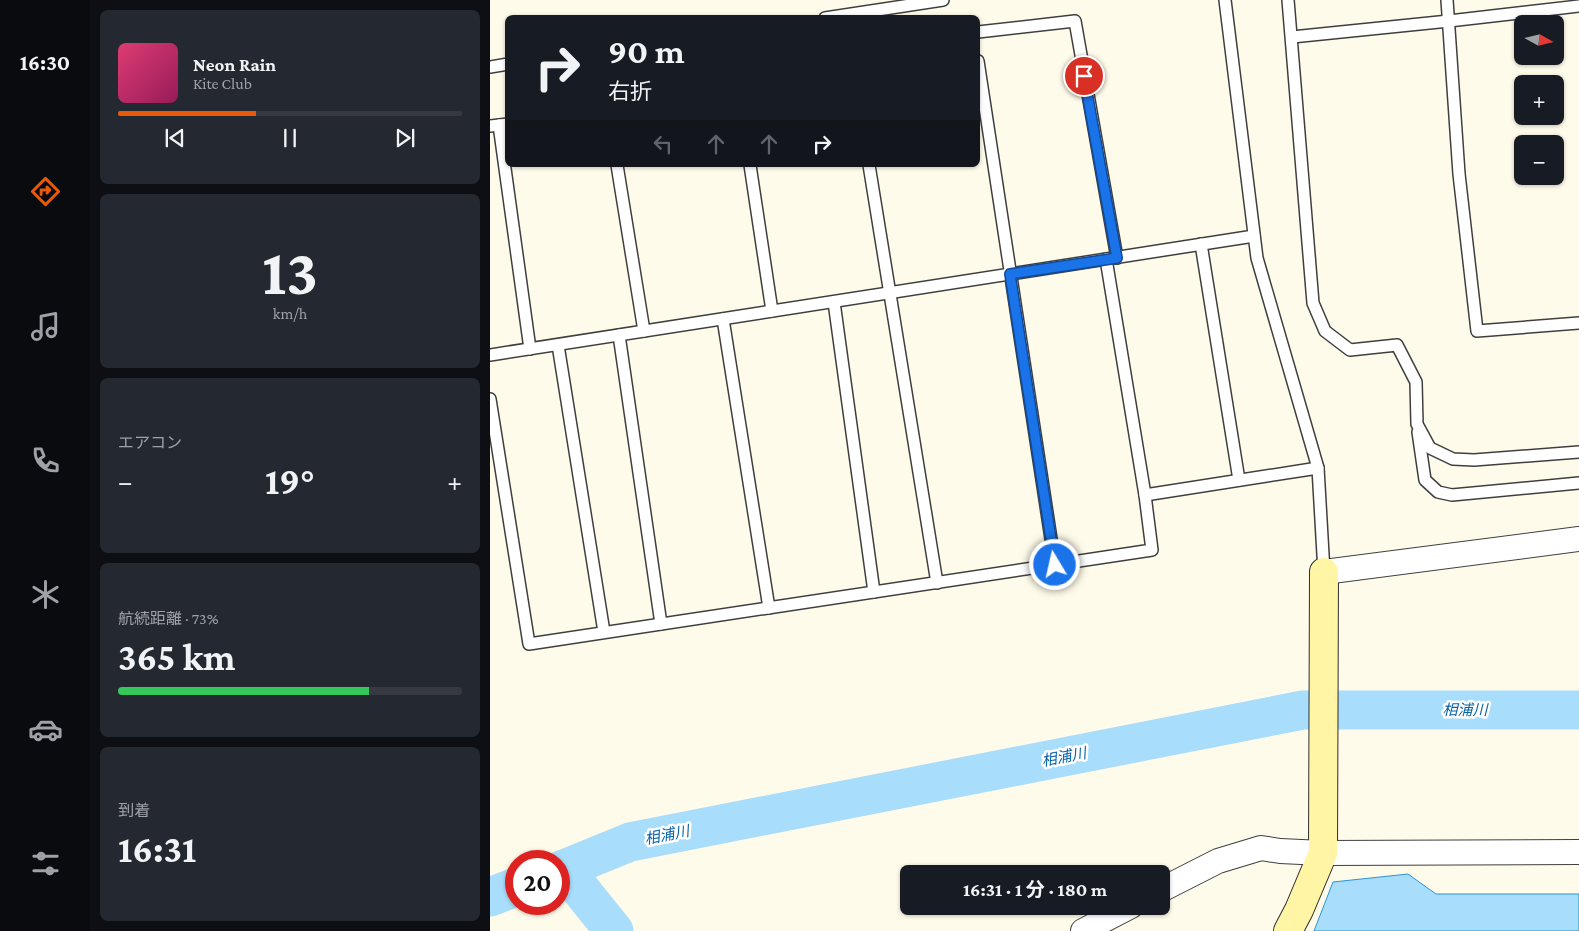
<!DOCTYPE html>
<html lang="ja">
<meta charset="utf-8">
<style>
:root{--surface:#171b24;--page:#242831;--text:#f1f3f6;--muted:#9ea1a6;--line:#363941;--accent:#ea580c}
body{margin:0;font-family:"Crimson Pro","Noto Sans JP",serif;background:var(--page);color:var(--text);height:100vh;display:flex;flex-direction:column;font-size:19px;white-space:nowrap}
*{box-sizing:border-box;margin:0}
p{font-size:16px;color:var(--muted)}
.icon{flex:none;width:28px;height:28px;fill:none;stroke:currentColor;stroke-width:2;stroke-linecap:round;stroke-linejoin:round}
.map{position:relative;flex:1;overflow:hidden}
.sheet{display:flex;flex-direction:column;gap:10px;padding:10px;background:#0d0f14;width:400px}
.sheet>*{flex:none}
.top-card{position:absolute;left:15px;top:15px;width:475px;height:152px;border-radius:8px;box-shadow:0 1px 4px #0004;background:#171b24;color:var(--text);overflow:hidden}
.needle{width:32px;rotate:98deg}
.tools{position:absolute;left:1024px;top:15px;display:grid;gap:10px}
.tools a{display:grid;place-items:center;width:50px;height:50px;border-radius:8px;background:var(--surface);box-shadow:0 1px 4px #0004;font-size:25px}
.speed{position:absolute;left:15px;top:850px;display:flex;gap:10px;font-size:25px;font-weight:700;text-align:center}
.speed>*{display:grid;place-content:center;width:65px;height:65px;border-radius:50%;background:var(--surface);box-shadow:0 1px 4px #0004;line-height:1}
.speed .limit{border:8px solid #d22;background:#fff;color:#111}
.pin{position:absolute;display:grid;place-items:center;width:42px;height:42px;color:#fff;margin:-21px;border:2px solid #fff;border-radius:50%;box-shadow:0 1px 5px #0007}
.me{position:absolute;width:55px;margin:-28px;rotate:351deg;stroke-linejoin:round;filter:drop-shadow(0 0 4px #0008)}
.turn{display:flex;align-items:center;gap:18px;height:105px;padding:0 20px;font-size:22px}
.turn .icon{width:65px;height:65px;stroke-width:2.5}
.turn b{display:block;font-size:35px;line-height:42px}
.lanes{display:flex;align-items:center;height:48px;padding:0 20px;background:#0003;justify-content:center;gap:25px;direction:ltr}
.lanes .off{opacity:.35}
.big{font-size:38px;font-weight:700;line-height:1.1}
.sheet .widget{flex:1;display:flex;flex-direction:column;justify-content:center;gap:8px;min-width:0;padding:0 18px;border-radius:8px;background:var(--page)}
.sheet .dial{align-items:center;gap:0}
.dial b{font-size:65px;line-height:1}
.song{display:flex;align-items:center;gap:15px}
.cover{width:60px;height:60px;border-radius:8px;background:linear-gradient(135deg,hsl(340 70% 55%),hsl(330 70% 35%))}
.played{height:5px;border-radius:2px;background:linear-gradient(90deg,var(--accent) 40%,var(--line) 40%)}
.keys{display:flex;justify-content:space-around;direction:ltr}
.heat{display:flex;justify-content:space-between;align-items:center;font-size:28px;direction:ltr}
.charge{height:8px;border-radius:4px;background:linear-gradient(90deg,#34c759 73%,var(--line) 0)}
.trip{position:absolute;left:410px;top:865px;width:270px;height:50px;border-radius:8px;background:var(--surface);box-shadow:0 1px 4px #0004;font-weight:700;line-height:50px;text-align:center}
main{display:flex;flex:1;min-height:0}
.menu{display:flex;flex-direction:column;width:90px;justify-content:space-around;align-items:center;background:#090b0e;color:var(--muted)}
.menu .icon{width:35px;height:35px}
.menu .current{color:var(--accent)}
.menu b{font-size:22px;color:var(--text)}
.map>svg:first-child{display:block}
</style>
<main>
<nav class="menu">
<b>16:30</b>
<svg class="icon current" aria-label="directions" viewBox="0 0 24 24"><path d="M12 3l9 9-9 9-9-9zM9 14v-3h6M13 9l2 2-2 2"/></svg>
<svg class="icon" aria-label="music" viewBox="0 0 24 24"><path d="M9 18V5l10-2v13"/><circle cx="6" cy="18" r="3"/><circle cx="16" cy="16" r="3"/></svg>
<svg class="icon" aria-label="phone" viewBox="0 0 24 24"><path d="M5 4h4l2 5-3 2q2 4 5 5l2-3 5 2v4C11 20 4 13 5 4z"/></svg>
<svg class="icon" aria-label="climate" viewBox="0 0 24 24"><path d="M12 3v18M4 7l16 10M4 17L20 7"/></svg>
<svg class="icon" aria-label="car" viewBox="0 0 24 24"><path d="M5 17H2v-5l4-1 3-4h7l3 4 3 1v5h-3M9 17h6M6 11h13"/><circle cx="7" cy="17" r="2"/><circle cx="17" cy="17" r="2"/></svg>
<svg class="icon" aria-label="filters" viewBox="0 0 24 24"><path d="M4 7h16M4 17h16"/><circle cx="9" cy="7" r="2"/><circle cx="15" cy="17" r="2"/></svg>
</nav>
<section class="sheet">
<div class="widget">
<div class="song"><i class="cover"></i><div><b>Neon Rain</b><p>Kite Club</p></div></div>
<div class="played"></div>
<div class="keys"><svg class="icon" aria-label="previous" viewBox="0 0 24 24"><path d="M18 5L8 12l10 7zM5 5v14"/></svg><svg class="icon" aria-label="pause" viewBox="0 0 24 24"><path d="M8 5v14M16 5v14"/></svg><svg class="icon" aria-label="next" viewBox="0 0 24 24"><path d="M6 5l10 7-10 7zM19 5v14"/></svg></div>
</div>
<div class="widget dial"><b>13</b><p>km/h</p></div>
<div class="widget"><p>エアコン</p>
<div class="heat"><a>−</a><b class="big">19°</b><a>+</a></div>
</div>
<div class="widget"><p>航続距離 · 73%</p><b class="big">365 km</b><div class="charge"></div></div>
<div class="widget"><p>到着</p><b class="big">16:31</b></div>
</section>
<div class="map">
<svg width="1089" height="931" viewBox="0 0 1089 931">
<rect width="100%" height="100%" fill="#fffbea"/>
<path fill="#a9ddfc" stroke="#2993da" d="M918 874 946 894H1089V931H824L843 882Z"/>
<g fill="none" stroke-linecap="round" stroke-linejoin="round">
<g stroke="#a9ddfc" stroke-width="39">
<path d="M74 869 124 931"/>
<path d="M69 871 140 842 813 710H1089"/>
<path d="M0 897 26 887"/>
</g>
<defs>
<g id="lane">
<path d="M735 0 767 258 828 468 834 572"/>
<path d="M798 0 823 303 835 331 860 350 907 345 926 382 927 424 940 448 963 459 984 460 1089 452"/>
<path d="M957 0 969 174 987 331 1089 323"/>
<path d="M335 18 453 0"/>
<path d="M488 32 585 21 627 258"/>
<path d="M802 37 959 21 1089 6"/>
<path d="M488 61 565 565"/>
<path d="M0 67 18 64"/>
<path d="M9 125 40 349"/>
<path d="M0 126 18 124"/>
<path d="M127 165 154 331"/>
<path d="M260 165 282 311"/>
<path d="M379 165 447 583"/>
<path d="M711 244 749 480"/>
<path d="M616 259 655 495 828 468"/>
<path d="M344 302 384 592"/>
<path d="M233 319 279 608"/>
<path d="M129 335 171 624"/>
<path d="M68 345 114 632"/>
<path d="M0 355 764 236"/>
<path d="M0 399 39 644 662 550 655 495"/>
<path d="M928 432 935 480 948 492 962 495 1089 483"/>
</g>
<g id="street">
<path d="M834 572 1089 539"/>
<path d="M671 890 728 861 771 848 790 851 833 853 1089 852"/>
<path d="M593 931 641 906"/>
</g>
<path id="secondary" d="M798 931 809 910 833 853 834 572"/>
</defs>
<use href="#lane" stroke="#3f3f3f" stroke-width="14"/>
<use href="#street" stroke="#3f3f3f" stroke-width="26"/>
<use href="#secondary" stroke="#2e2e2e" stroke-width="30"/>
<use href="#lane" stroke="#fff" stroke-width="11"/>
<use href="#street" stroke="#fff" stroke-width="24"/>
<use href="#secondary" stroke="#fff5a5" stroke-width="28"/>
</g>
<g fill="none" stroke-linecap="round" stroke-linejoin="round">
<defs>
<path id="route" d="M565 565 520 274 627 258 594 76"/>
</defs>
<use href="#route" stroke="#114b97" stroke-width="12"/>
<use href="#route" stroke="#1a73e8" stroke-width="9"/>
</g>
<g text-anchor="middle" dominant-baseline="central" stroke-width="5" stroke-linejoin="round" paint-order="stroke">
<g font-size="15" font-style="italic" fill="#0963a9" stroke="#fff">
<text x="975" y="710">相浦川</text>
<text transform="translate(574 757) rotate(-11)">相浦川</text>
<text transform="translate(177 835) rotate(-11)">相浦川</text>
</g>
</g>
</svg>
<div class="tools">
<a><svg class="needle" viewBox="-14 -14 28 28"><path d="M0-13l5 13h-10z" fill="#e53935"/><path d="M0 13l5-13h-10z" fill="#9ea1a6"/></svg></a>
<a>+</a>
<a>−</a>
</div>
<div class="speed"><div class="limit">20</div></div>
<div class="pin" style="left:594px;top:76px;background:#d93025"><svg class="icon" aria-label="arrive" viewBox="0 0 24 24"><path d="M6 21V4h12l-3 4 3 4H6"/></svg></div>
<svg class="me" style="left:565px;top:565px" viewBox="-20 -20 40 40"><circle r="17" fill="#1a73e8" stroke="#fff" stroke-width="3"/><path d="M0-11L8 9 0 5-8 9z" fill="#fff"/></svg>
<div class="trip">16:31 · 1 分 · 180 m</div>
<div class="top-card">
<div class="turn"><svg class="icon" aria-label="right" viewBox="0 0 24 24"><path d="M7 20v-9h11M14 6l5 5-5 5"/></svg><div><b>90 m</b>右折</div></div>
<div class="lanes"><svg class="icon off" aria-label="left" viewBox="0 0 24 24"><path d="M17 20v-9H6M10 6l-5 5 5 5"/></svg><svg class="icon off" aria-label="ahead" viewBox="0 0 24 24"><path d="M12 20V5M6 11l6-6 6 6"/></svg><svg class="icon off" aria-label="ahead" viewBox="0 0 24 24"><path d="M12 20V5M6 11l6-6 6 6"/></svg><svg class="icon" aria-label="right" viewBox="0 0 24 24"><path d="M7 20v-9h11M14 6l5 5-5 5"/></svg></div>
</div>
</div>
</main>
